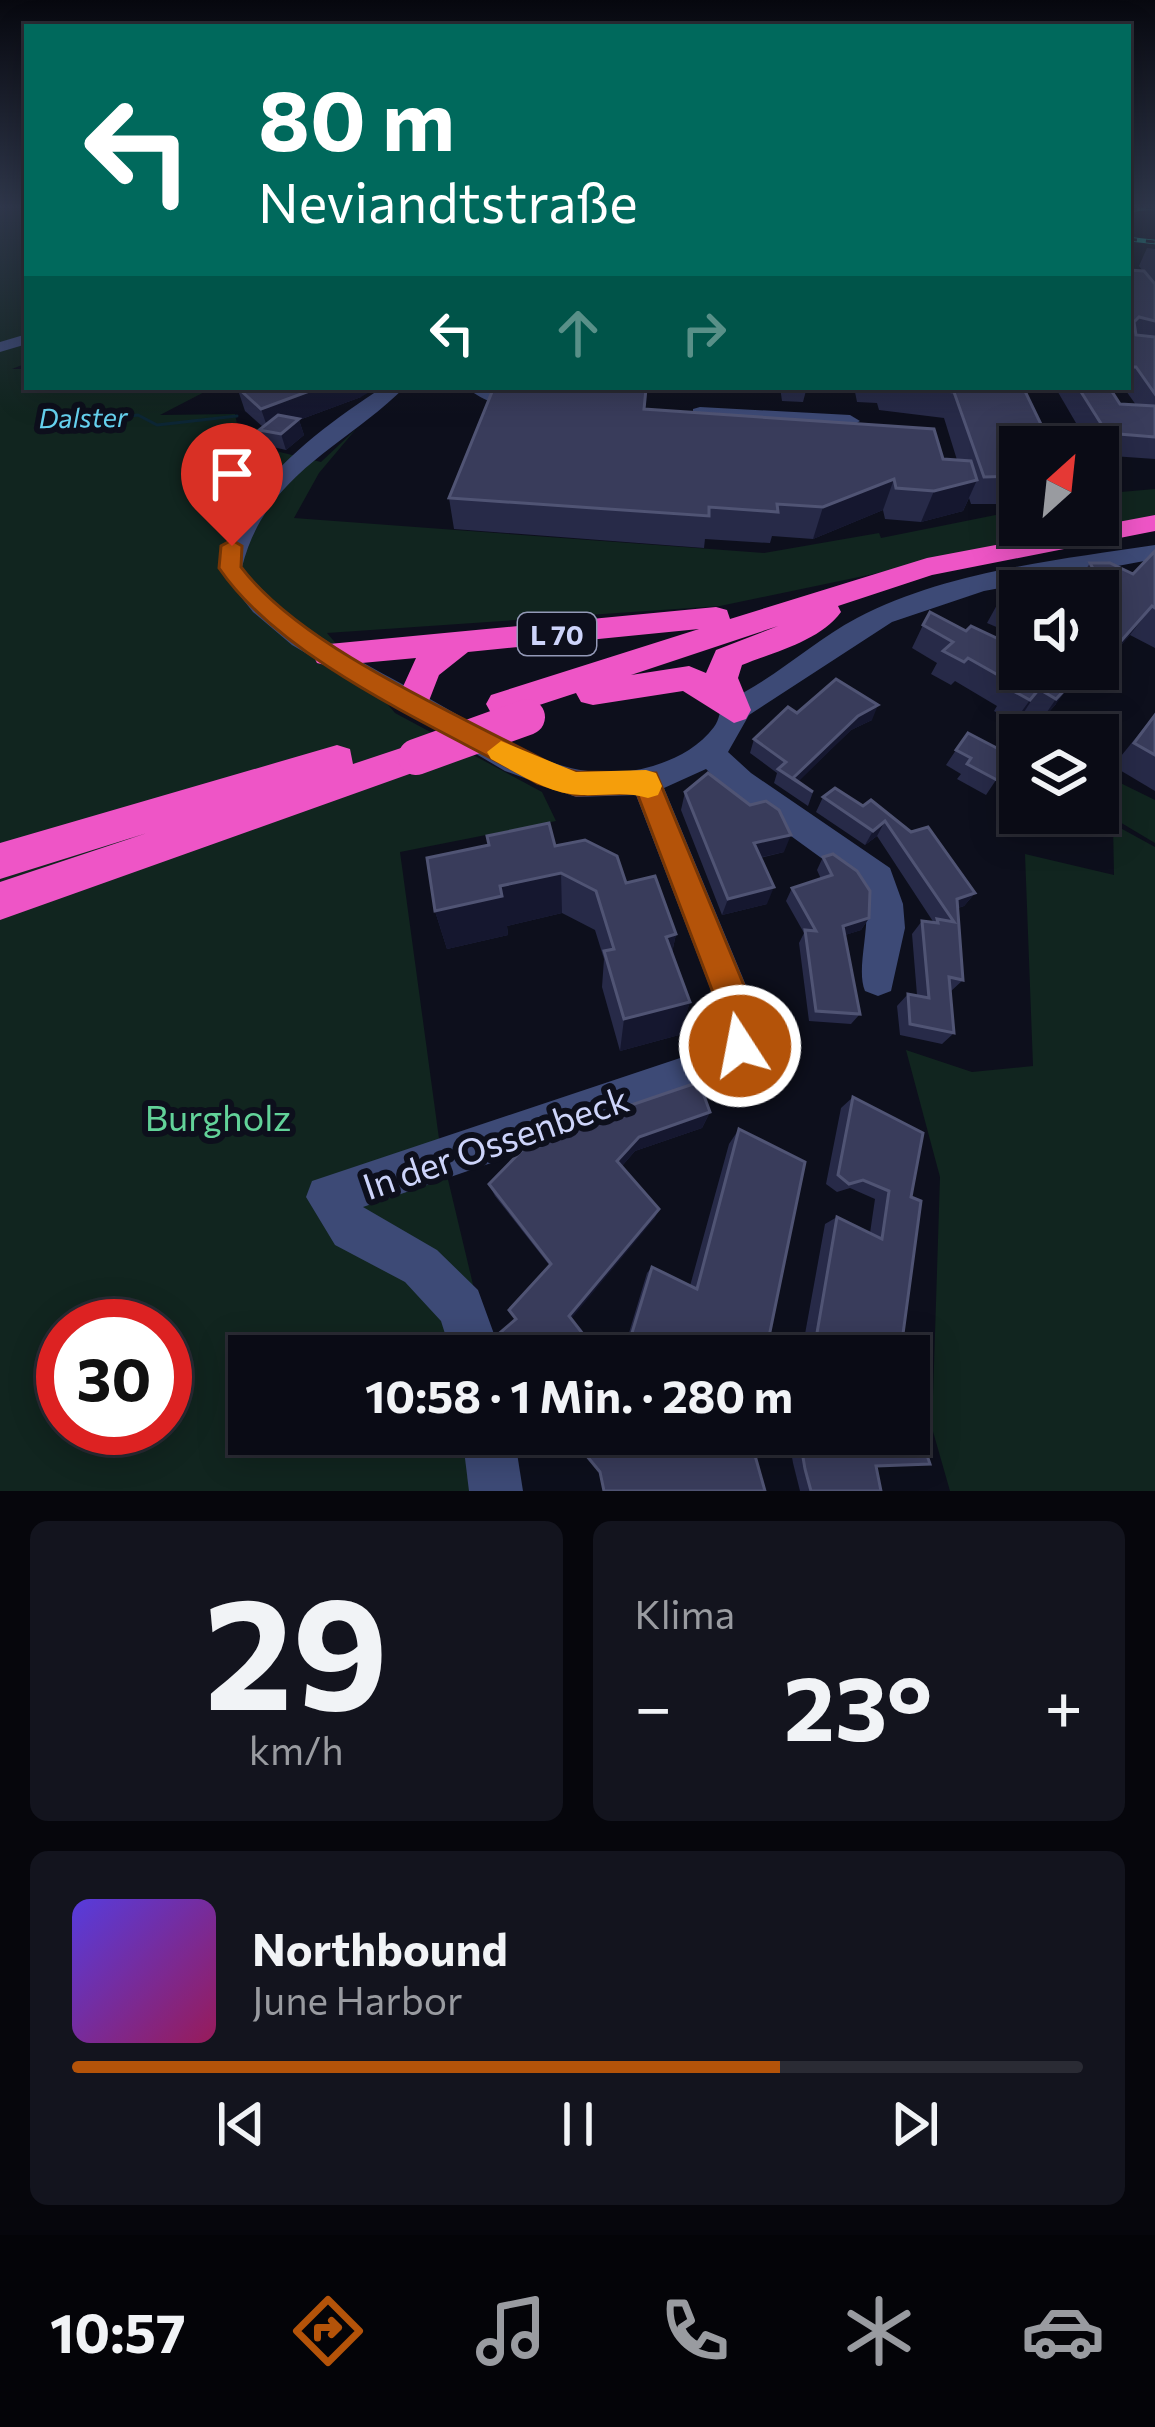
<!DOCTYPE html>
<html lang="de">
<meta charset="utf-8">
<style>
:root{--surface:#0a0b15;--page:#13141e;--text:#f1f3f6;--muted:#999ba0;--line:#2a2b34;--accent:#b45309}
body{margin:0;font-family:Commissioner,sans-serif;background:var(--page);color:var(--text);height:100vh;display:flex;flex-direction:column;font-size:45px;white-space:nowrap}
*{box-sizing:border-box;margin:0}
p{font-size:39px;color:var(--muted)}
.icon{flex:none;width:66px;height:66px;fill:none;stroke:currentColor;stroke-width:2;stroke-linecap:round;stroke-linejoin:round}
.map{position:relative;height:1491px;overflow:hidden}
.details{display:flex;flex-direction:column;gap:30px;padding:30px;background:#06060c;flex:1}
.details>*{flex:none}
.top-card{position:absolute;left:24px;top:24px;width:1107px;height:366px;border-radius:0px;box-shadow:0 6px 30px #0003,0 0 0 3px var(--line);background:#00695c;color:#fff;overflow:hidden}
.needle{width:78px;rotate:27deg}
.fabs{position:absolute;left:999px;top:426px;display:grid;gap:24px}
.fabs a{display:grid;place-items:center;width:120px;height:120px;border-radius:0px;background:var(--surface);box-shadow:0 6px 30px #0003,0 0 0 3px var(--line);font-size:60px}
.speed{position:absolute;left:36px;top:1299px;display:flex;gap:24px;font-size:60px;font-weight:700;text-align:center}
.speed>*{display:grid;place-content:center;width:156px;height:156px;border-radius:50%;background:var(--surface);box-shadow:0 6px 30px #0003,0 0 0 3px var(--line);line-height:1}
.speed .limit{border:18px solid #d22;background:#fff;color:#111}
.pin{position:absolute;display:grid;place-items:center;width:102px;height:102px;color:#fff;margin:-123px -51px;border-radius:50% 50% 50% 0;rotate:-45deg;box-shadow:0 0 12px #0007}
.pin .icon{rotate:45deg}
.me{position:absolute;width:132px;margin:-66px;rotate:349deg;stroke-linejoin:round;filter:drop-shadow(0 0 9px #0008)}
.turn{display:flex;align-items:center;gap:42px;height:252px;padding:0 36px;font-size:54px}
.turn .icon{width:156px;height:156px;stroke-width:2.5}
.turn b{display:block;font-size:84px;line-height:102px}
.lanes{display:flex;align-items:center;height:114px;padding:0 36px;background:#0003;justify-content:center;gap:60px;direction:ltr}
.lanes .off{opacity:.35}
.big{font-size:90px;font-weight:700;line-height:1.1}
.details .tile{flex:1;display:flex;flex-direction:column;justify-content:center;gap:18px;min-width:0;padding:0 42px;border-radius:18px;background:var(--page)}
.details .dial{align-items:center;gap:0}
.dial b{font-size:156px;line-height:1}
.song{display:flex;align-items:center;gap:36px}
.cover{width:144px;height:144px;border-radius:18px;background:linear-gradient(135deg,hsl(250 70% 55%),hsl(330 70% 35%))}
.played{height:12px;border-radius:6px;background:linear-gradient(90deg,var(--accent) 70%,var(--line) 70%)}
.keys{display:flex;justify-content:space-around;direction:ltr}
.heat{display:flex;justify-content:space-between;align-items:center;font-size:66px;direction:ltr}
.details .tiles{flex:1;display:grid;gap:30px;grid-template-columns:1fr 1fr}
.tile:last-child{grid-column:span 2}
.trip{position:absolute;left:228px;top:1335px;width:702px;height:120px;border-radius:0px;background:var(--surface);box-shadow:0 6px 30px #0003,0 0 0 3px var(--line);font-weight:700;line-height:120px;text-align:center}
.tab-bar{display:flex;height:192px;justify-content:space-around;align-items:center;background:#040408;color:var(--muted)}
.tab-bar .icon{width:84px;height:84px}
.tab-bar .current{color:var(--accent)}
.tab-bar b{font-size:54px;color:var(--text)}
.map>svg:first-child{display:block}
</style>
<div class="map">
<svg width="1155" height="1491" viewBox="0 0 1155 1491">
<rect width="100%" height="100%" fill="#0d0f1c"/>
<g fill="#11251f" fill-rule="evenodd">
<path d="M0 206H27V349L21 351 27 363 12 369H27V387H214L160 415 235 414 237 424 258 429 243 443 321 462 356 429 319 473 294 518 764 553 879 533 881 538 1020 510V525H1098V494L1155 489V515L720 606 327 633 395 713 542 792 556 821 400 852 440 1146 490 1356H249V1434H508L522 1491H0ZM63 1326H165V1428H63Z"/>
<path d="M1098 772 1155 800V843L1098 809Z"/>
<path d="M1113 824 1155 847V1491H950L932 1428 940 1177 906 1050 972 1072 1033 1066 1025 854 1114 875Z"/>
</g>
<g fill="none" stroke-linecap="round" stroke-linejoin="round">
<g stroke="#0d2635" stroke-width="3">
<path d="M121 417 138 415 157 425 237 416"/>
<path d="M67 420H96"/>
</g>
<g fill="#3d4a76" fill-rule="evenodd">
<path d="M27 334V344L0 352V342Z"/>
<path d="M383 387H405C345 447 265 474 242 567 293 630 361 661 430 699 501 738 567 791 653 766 676 759 699 747 714 727 720 719 719 711 724 702 773 681 810 643 857 618 947 571 1057 560 1155 545V559L984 591 892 622 749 715 728 752 751 773 890 868 903 904 905 928 891 991 878 996 865 991C855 967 873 924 864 889L729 791 706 769 664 788 762 1024 754 1060 716 1086 363 1207 437 1250 478 1290 502 1356H452L441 1321 405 1282 335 1245 306 1197 312 1181 704 1050 722 1035 724 1024 636 795 576 797 505 771 292 645 253 612 218 568C240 488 316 431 383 387Z"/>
<path d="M466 387H488L537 402C516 415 483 402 466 387Z"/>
<path d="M700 407 850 415 860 421 850 427 693 417V409Z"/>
<path d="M462 1434H514L523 1491H469Z"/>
</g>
<g fill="#ee55c6" fill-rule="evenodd">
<path d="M1155 515V531L932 575 838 606 841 612C820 641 774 652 742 665L738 678 751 710 746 719 734 723 683 691 593 705 581 702 576 693 503 717 491 713 486 704 491 695 699 629 468 652 439 675 425 711 413 715 401 711 396 702 416 658 329 666 317 663 313 655 317 647 329 644 716 607 727 610 730 619 927 558ZM778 626 716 650 706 673 689 666 631 675Z"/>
<path d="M416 743 429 747 434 757 429 767 0 920V882L147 833 0 879V843L337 745 350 749 353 764Z"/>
</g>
<defs>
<g id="rail">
<path d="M1128 210 1155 207"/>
<path d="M1128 239 1155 242"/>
</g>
</defs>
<use href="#rail" stroke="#16ddbe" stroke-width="4.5"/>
<use href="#rail" stroke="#0d0f1c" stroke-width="3" stroke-dasharray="9" stroke-linecap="butt"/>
<path stroke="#ee55c6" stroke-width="36" d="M416 757 527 717"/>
</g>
<g fill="#272a48">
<path d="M1147 248 1155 249V459L1098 455V447H1090L1055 387H1109L1120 404 1136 405 1124 388 1109 387H1128V270L1143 271 1139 266Z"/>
<path d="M237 387 361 397 299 420 304 435 286 450 264 445 259 430 263 427 245 411Z"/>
<path d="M780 387H807L803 402 782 401Z"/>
<path d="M854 387H1023L1020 492 1013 504H971L969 498 963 511 921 522 885 519 883 510 813 539 772 536 770 543 705 539 704 548 454 529 449 498 646 389 645 409 957 460 944 418 879 410 877 403 857 402Z"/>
<path d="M1155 551V648L1130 635 1092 678 1074 669H1098V591H1020V637L987 623 1003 594 1028 572 1072 591 1090 563H1110L1133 574Z"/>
<path d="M923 625 966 631 1053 669 1056 704 1040 722 1024 712 1014 722 994 711 997 706 955 681 951 685 931 674 937 663 912 648Z"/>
<path d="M797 713 872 720 851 730 798 781 813 792 808 806 774 783 777 773 750 753 754 739Z"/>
<path d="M1155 714V791L1113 766Z"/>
<path d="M956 750 1012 756 986 795 957 779 961 774 946 765Z"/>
<path d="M685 792 784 852 760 858 767 904 722 915 681 810Z"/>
<path d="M823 797 863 806 871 800 975 893 964 906 958 908 963 980 950 992 954 1033 942 1044 900 1035 897 1006 908 994 917 995 912 934 922 921 934 923 877 836 865 845 816 812Z"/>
<path d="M555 846 626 883 676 934 672 953 690 1002 679 1035 620 1051 602 987 604 959 595 930 562 913 507 926 508 935 447 949 435 911Z"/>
<path d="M823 857 869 918 861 930 845 935 860 1014 851 1024 809 1021 799 943 804 933 786 901 792 888 821 879 817 870Z"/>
<path d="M853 1097 911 1197 900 1356H801L825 1224 837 1217 870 1233 875 1199 850 1188 837 1192 826 1184 841 1108Z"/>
<path d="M710 1112 702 1128 635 1151 622 1166 659 1209 654 1219 501 1354 516 1319 550 1266 495 1196 489 1184Z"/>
<path d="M739 1129 765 1356H622L647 1273 652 1267 690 1286 729 1144Z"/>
<path d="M572 1434H653L655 1442 674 1434H749L600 1472 572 1438Z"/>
<path d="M788 1434H909L876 1466 881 1491H800L793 1463Z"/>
</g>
<g fill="#15172f">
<path d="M320 387H378L361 397 299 420 304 435 286 450 281 434 269 432 261 409Z"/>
<path d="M894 479 883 510 813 539 823 507Z"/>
<path d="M977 480 963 511 921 522 934 491Z"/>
<path d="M1152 606 1130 635 1092 678 1113 650Z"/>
<path d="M1073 681 1056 704 1040 722 1056 699Z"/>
<path d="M1039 689 1024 712 1014 722 1030 700Z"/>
<path d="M878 705 872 720 851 730 798 782 793 779 858 716Z"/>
<path d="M885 821 877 836 865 845 873 831Z"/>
<path d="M791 835 784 852 748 860 754 843Z"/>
<path d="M561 873 562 913 507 926 508 935 447 949 435 911 500 886Z"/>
<path d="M774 887 767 904 722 915 728 899Z"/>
<path d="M975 893 964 906 946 912 957 899Z"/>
<path d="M869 918 861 930 836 938 843 926Z"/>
<path d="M676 934 668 971 666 937Z"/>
<path d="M690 1002 679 1035 620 1051 624 1019Z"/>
<path d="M710 1112 702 1128 635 1151 615 1174 617 1161 639 1137Z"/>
<path d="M659 1209 654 1219 570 1320 569 1316Z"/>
</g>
<g fill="#393c5b" stroke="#505474" stroke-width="3">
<path d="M1128 270 1144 271 1155 284V321L1139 317 1134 322 1136 335 1155 337V394L1136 367H1128Z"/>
<path d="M237 387H320L261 409Z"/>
<path d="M494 387H616L646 389 644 409 934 429 943 459 971 461 977 480 934 491 896 488 894 479 823 507 777 504 778 512 709 507V516L449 498Z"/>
<path d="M916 387H1023L1052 447H1020V476L984 477 954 392Z"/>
<path d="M1078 387H1109L1120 404 1155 406V437L1107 433Z"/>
<path d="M278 415 299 419 281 434 259 430Z"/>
<path d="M1155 551V608L1152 606 1113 650 1098 642V591H1079L1096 574 1090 563H1110L1133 574Z"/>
<path d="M1028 572 1074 591H1020V601L1003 594Z"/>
<path d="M930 612 966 631 971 626 1020 649V669H1053L1073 681 1056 699 1039 689 1030 700 1008 688 1012 683 968 658 964 662 943 651 953 642 923 625Z"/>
<path d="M836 679 878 705 858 716 793 778 813 792 778 769 786 762 754 739 788 707 797 713Z"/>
<path d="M1155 715V755L1134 743Z"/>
<path d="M968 733 1012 756 997 780 967 764 971 758 956 750Z"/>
<path d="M708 773 750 805 766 801 779 810 791 835 754 843 774 887 728 899 685 792Z"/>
<path d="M835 788 863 806 871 800 911 832 928 827 975 893 957 899 963 980 949 977 954 1033 910 1024 908 994 929 998 922 921 938 923 937 919 954 922 885 821 873 831 823 797Z"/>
<path d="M549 823 555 846 585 840 617 856 626 883 655 876 676 934 666 937 690 1002 624 1019 604 951 614 949 596 891 561 873 500 886 502 896 435 911 427 858 489 845 487 836Z"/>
<path d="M833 854 857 871 870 891 869 918 843 926 860 1014 816 1011 805 930 816 931 792 888 832 875 823 857Z"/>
<path d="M699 1082 710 1112 639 1137 617 1161 659 1209 569 1316 600 1356H543L542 1354 540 1356H498L501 1354 495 1337 516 1319 509 1310 551 1264 489 1184 534 1138Z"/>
<path d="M853 1097 923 1133 911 1197 921 1201 900 1356H813L837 1217 882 1239 889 1191 863 1180 849 1184 838 1175Z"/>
<path d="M739 1129 805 1162 765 1356H625L652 1267 697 1289Z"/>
<path d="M909 1401 930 1464 876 1466 881 1491H811L805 1469 799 1434H909Z"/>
<path d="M574 1434H653L657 1450 697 1434H749L765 1491H604L600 1472 572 1438Z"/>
</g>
<linearGradient id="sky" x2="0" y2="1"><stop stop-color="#07080f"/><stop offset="0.5" stop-color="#2f374b"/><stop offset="1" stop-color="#2f374b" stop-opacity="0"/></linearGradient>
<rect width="1155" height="414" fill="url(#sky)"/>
<path fill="#b45309" stroke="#753606" stroke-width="3" d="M232 540 242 546 241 567C303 649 462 716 555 766L576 772 656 773 760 1024 753 1059 740 1064 728 1059 722 1046 725 1024 637 793 576 795 537 783C438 727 283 662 219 568L221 546Z"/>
<path fill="#f59e0b" d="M501 741 576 772 646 770 656 773 662 786 658 795 648 798C626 791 604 796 581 795 549 794 519 774 491 759L487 752Z"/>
<g text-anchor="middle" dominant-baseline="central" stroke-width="12" stroke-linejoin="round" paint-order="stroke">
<g font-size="27" font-style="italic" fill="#66d3f0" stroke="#0d0f1c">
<text transform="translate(83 417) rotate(-1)">Dalster</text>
</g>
<rect fill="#0d0f1c" stroke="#9399b7" stroke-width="3" x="518" y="613" width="78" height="42" rx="9"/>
<g font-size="27" font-weight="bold" fill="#cdd4fa">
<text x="557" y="634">L 70</text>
</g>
<g font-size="36" fill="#62d299" stroke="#0d0f1c">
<text x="218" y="1116">Burgholz</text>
</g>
<g font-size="36" fill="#cdd4fa" stroke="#0d0f1c">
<text transform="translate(495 1141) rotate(-19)">In der Ossenbeck</text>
</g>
</g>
</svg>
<div class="fabs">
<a><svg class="needle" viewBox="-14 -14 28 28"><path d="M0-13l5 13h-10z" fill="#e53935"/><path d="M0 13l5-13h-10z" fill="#999ba0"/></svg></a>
<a><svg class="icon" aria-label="sound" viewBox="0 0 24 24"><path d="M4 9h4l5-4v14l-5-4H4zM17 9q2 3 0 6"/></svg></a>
<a><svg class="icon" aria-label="layers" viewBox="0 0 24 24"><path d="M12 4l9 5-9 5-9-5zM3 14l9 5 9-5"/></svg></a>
</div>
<div class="speed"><div class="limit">30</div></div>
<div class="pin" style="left:232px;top:546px;background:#d93025"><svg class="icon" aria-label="arrive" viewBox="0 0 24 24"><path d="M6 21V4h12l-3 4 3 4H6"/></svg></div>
<svg class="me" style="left:740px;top:1046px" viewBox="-20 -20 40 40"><circle r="17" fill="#b45309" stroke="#fff" stroke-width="3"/><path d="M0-11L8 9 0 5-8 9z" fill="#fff"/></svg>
<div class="trip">10:58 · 1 Min. · 280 m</div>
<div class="top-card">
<div class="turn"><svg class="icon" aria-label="left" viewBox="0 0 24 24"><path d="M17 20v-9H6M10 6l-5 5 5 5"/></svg><div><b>80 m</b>Neviandtstraße</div></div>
<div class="lanes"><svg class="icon" aria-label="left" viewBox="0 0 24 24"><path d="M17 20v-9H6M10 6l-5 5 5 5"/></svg><svg class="icon off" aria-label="ahead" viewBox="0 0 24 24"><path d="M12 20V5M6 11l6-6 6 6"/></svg><svg class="icon off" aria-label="right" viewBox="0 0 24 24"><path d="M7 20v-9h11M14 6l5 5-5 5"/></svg></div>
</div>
</div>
<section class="details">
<div class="tiles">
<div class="tile dial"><b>29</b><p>km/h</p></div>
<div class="tile"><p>Klima</p>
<div class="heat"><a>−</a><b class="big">23°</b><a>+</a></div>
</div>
<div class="tile">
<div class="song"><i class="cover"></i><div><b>Northbound</b><p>June Harbor</p></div></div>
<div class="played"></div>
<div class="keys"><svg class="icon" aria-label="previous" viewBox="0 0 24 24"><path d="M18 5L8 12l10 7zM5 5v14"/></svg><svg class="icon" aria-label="pause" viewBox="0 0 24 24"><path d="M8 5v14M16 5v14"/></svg><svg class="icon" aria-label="next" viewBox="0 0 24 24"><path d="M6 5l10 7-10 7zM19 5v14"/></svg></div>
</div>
</div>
</section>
<nav class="tab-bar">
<b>10:57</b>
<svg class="icon current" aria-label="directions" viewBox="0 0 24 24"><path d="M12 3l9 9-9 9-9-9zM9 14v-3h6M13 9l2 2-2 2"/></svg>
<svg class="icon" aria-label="music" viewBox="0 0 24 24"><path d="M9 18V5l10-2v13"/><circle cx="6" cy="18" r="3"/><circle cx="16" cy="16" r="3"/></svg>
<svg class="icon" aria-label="phone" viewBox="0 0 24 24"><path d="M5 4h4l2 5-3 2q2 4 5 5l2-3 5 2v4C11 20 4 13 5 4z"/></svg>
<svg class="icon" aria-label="climate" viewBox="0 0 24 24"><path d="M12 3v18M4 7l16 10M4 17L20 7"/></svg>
<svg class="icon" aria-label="car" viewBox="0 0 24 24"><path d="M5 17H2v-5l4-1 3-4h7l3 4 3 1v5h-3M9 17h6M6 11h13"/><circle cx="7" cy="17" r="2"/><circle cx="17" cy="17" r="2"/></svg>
</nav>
